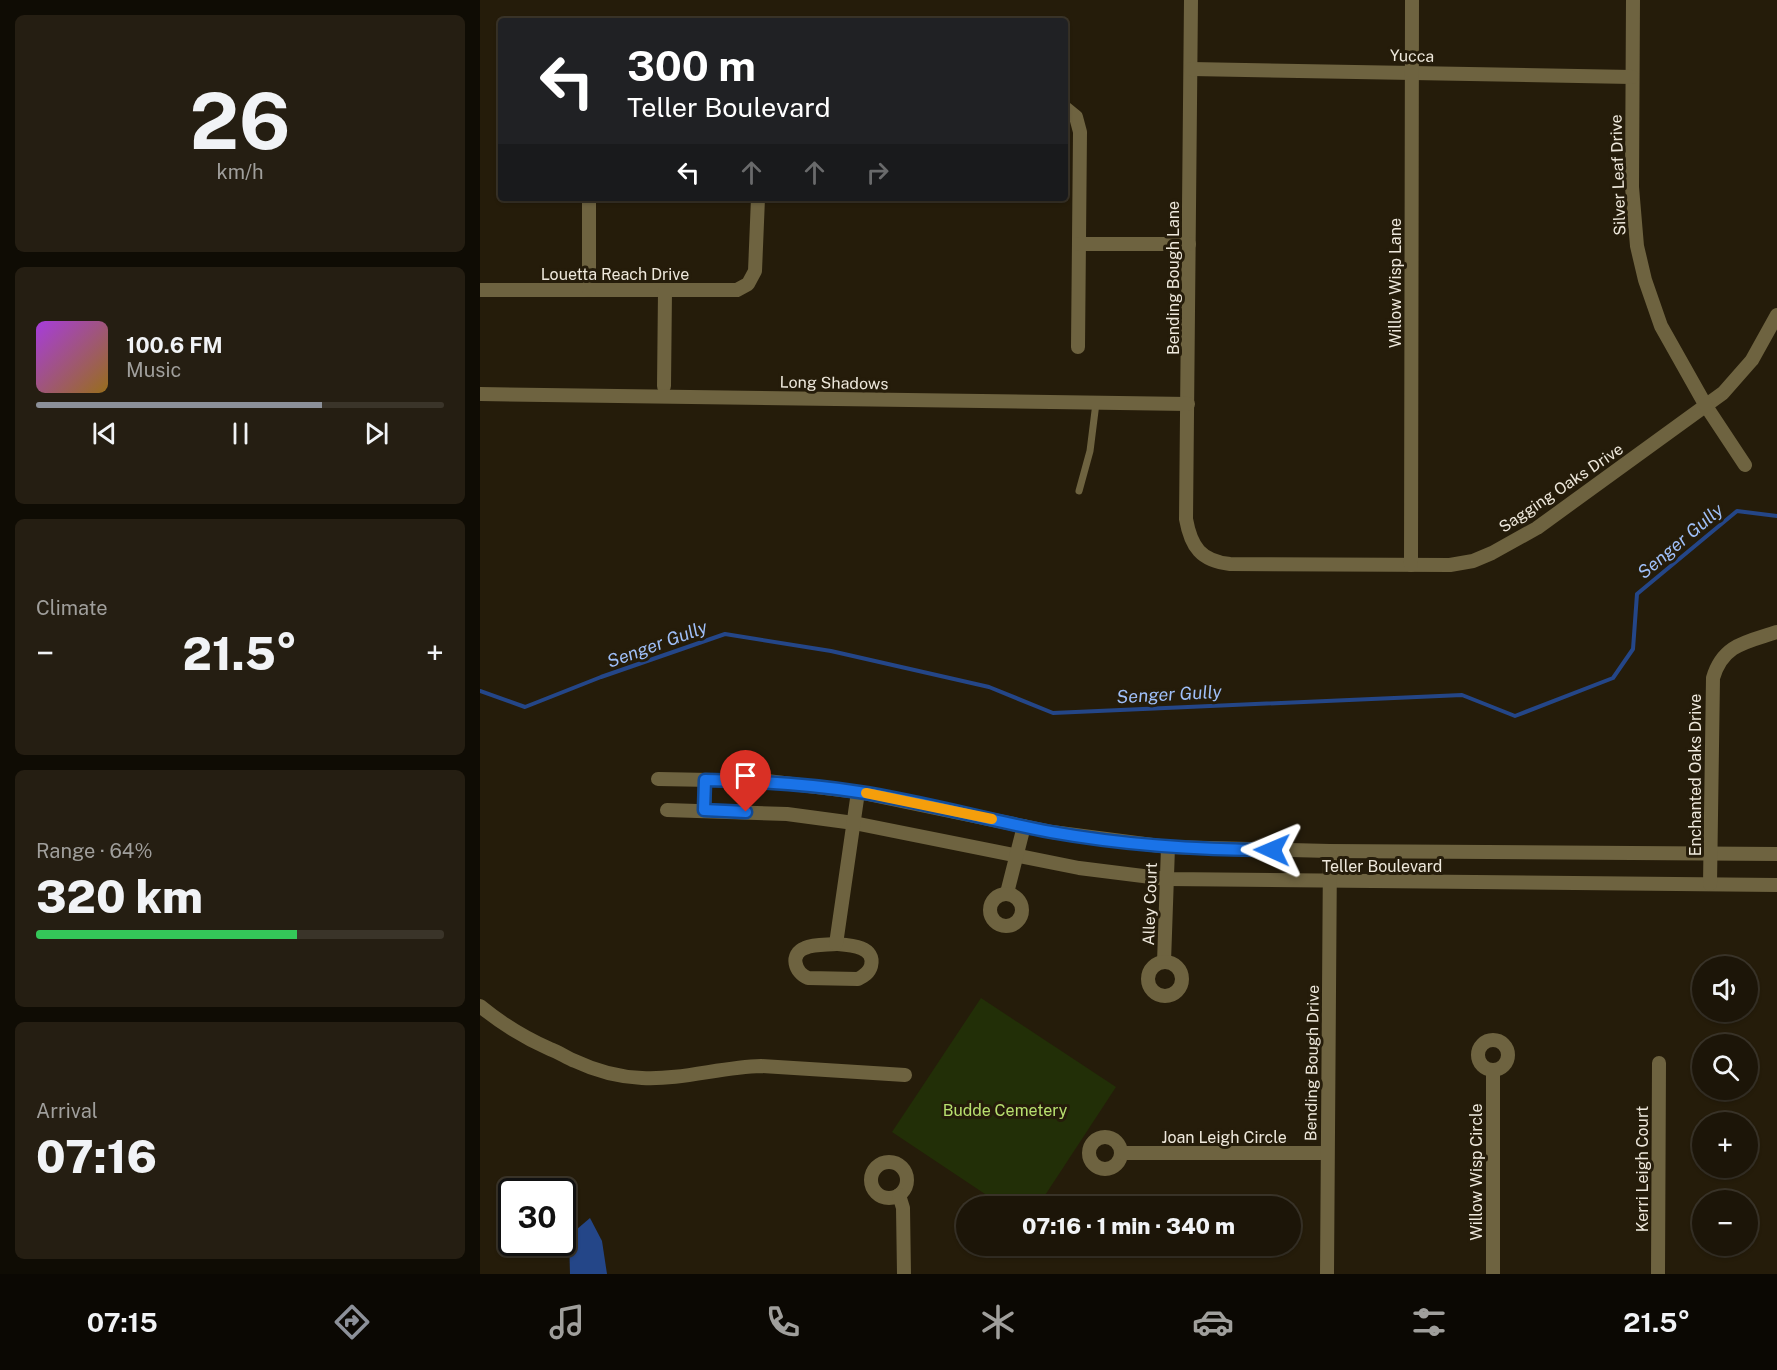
<!DOCTYPE html>
<meta charset="utf-8">
<style>
:root{--surface:#1c1508;--page:#251e12;--text:#f1f3f6;--muted:#a09f9c;--line:#3a3429;--accent:#8c9099}
body{margin:0;font-family:"Public Sans",sans-serif;background:var(--page);color:var(--text);height:100vh;display:flex;flex-direction:column;font-size:22px;white-space:nowrap}
*{box-sizing:border-box;margin:0}
p{font-size:20px;color:var(--muted)}
.icon{flex:none;width:33px;height:33px;fill:none;stroke:currentColor;stroke-width:2;stroke-linecap:round;stroke-linejoin:round}
.map{position:relative;flex:1;overflow:hidden}
.panel{display:flex;flex-direction:column;gap:15px;padding:15px;background:#0f0c04;width:480px}
.panel>*{flex:none}
.top-card{position:absolute;left:18px;top:18px;width:570px;height:183px;border-radius:6px;box-shadow:0 2px 4px #0004,0 0 0 2px var(--line);background:#202124;color:#fff;overflow:hidden}
.controls{position:absolute;left:1212px;top:956px;display:grid;gap:12px}
.controls a{display:grid;place-items:center;width:66px;height:66px;border-radius:50%;background:var(--surface);box-shadow:0 2px 4px #0004,0 0 0 2px var(--line);font-size:30px}
.speed{position:absolute;left:18px;top:1178px;display:flex;gap:12px;font-size:30px;font-weight:700;text-align:center}
.speed>*{display:grid;place-content:center;width:78px;height:78px;border-radius:50%;background:var(--surface);box-shadow:0 2px 4px #0004,0 0 0 2px var(--line);line-height:1}
.speed .limit{border:3px solid #111;border-radius:9px;background:#fff;color:#111}
.pin{position:absolute;display:grid;place-items:center;width:51px;height:51px;color:#fff;margin:-62px -26px;border-radius:50% 50% 50% 0;rotate:-45deg;box-shadow:0 0 6px #0007}
.pin .icon{rotate:45deg}
.me{position:absolute;width:66px;margin:-33px;rotate:271deg;stroke-linejoin:round;filter:drop-shadow(0 0 4px #0008)}
.turn{display:flex;align-items:center;gap:21px;height:126px;padding:0 30px;font-size:27px}
.turn .icon{width:78px;height:78px;stroke-width:2.5}
.turn b{display:block;font-size:42px;line-height:51px}
.lanes{display:flex;align-items:center;height:57px;padding:0 30px;background:#0003;justify-content:center;gap:30px;direction:ltr}
.lanes .off{opacity:.35}
.big{font-size:45px;font-weight:800;line-height:1.1}
.panel .widget{flex:1;display:flex;flex-direction:column;justify-content:center;gap:9px;min-width:0;padding:0 21px;border-radius:9px;background:var(--page)}
.panel .dial{align-items:center;gap:0}
.dial b{font-size:78px;line-height:1}
.song{display:flex;align-items:center;gap:18px}
.cover{width:72px;height:72px;border-radius:9px;background:linear-gradient(135deg,hsl(280 70% 55%),hsl(40 70% 35%))}
.played{height:6px;border-radius:3px;background:linear-gradient(90deg,var(--accent) 70%,var(--line) 70%)}
.keys{display:flex;justify-content:space-around;direction:ltr}
.heat{display:flex;justify-content:space-between;align-items:center;font-size:33px;direction:ltr}
.charge{height:9px;border-radius:4px;background:linear-gradient(90deg,#34c759 64%,var(--line) 0)}
.trip{position:absolute;left:476px;top:1196px;width:345px;height:60px;border-radius:30px;background:var(--surface);box-shadow:0 2px 4px #0004,0 0 0 2px var(--line);font-weight:800;line-height:60px;text-align:center}
.dock{display:flex;height:96px;justify-content:space-around;align-items:center;background:#0b0803;color:var(--muted)}
.dock .icon{width:42px;height:42px}
.dock .selected{color:var(--accent)}
.dock b{font-size:27px;color:var(--text)}
main{display:flex;flex:1;min-height:0}
.map>svg:first-child{display:block}
</style>
<main>
<section class="panel">
<div class="widget dial"><b>26</b><p>km/h</p></div>
<div class="widget">
<div class="song"><i class="cover"></i><div><b>100.6 FM</b><p>Music</p></div></div>
<div class="played"></div>
<div class="keys"><svg class="icon" aria-label="previous" viewBox="0 0 24 24"><path d="M18 5L8 12l10 7zM5 5v14"/></svg><svg class="icon" aria-label="pause" viewBox="0 0 24 24"><path d="M8 5v14M16 5v14"/></svg><svg class="icon" aria-label="next" viewBox="0 0 24 24"><path d="M6 5l10 7-10 7zM19 5v14"/></svg></div>
</div>
<div class="widget"><p>Climate</p>
<div class="heat"><a>−</a><b class="big">21.5°</b><a>+</a></div>
</div>
<div class="widget"><p>Range · 64%</p><b class="big">320 km</b><div class="charge"></div></div>
<div class="widget"><p>Arrival</p><b class="big">07:16</b></div>
</section>
<div class="map">
<svg width="1297" height="1274" viewBox="0 0 1297 1274">
<rect width="100%" height="100%" fill="#251c0a"/>
<path fill="#222f07" d="M501 998 636 1087 558 1206H523L412 1132Z"/>
<path fill="#244688" d="M110 1218 122 1241 127 1274H90L89 1236Z"/>
<g fill="none" stroke-linecap="round" stroke-linejoin="round">
<path stroke="#244688" stroke-width="4" d="M0 691 45 707 121 677 245 634 351 651 509 687 573 713 982 695 1035 716 1133 678 1153 649 1157 594 1257 511 1297 516"/>
<path stroke="#6e6340" stroke-width="7" d="M599 491 610 451 616 403"/>
<g stroke="#6e6340" stroke-width="14">
<path d="M711 0 706 519C711 547 721 561 750 564L970 565 993 561 1012 553 1057 528 1243 393 1272 360 1297 315"/>
<path d="M1153 0 1152 187 1157 246 1165 280 1181 326 1226 406 1265 465"/>
<path d="M711 69 1152 77"/>
<path d="M585 108 596 117 600 132 598 347"/>
<path d="M599 244H709"/>
<path d="M0 290H257L268 284 275 271 278 198"/>
<path d="M109 290V198"/>
<path d="M184 386 185 291"/>
<path d="M0 394 708 404"/>
<path d="M931 565 932 0"/>
<path d="M178 779 287 781 378 792 572 832 688 847 850 851 1297 854"/>
<path d="M187 810 307 814 374 823 599 868 687 879 1297 885"/>
<path d="M224 810 225 780"/>
<path d="M1230 884 1233 678C1243 644 1267 642 1297 632"/>
<path d="M527 893 544 826"/>
<circle cx="526" cy="910" r="16"/>
<path d="M356 944C369 945 396 946 391 966 389 973 384 976 378 979L328 978C315 973 309 954 325 948 334 944 347 945 356 944Z"/>
<path d="M356 944 378 792"/>
<path d="M684 962 688 847"/>
<circle cx="685" cy="979" r="17"/>
<path d="M0 1006C22 1024 45 1038 70 1049 79 1052 87 1058 95 1061 116 1071 139 1077 162 1078 202 1080 241 1067 281 1066L425 1075"/>
<circle cx="1013" cy="1055" r="15"/>
<circle cx="625" cy="1153" r="16"/>
<path d="M641 1153H847"/>
<circle cx="409" cy="1180" r="18"/>
<path d="M419 1195 423 1208 424 1274"/>
<path d="M847 1274 850 851"/>
<path d="M1013 1274V1070"/>
<path d="M1178 1274 1179 1063"/>
</g>
</g>
<g fill="none" stroke-linecap="round" stroke-linejoin="round">
<defs>
<path id="route" d="M266 812 224 810 225 780C277 781 328 784 379 792 444 802 507 820 571 832 644 845 718 850 792 850"/>
</defs>
<use href="#route" stroke="#114b97" stroke-width="15"/>
<use href="#route" stroke="#1a73e8" stroke-width="10"/>
<path stroke="#f59e0b" stroke-width="10" d="M386 793 512 819"/>
</g>
<g text-anchor="middle" dominant-baseline="central" stroke-width="6" stroke-linejoin="round" paint-order="stroke">
<g font-size="16" fill="#eee8dc" stroke="#251c0a">
<text transform="translate(932 56) rotate(1)">Yucca</text>
<text transform="translate(1138 175) rotate(-92)">Silver Leaf Drive</text>
<text x="135" y="274">Louetta Reach Drive</text>
<text transform="translate(693 278) rotate(-90)">Bending Bough Lane</text>
<text transform="translate(915 283) rotate(-90)">Willow Wisp Lane</text>
<text transform="translate(354 383) rotate(1)">Long Shadows</text>
<text transform="translate(1081 488) rotate(-34)">Sagging Oaks Drive</text>
<text transform="translate(1215 775) rotate(-90)">Enchanted Oaks Drive</text>
<text x="902" y="866">Teller Boulevard</text>
<text transform="translate(670 904) rotate(-88)">Alley Court</text>
<text transform="translate(832 1063) rotate(-89)">Bending Bough Drive</text>
<text x="744" y="1137">Joan Leigh Circle</text>
<text transform="translate(1162 1169) rotate(-90)">Kerri Leigh Court</text>
<text transform="translate(996 1172) rotate(-90)">Willow Wisp Circle</text>
</g>
<g font-size="16" fill="#b8e06f" stroke="#251c0a">
<text x="525" y="1110">Budde Cemetery</text>
</g>
<g font-size="18" font-style="italic" fill="#9fbff8" stroke="#251c0a">
<text transform="translate(1200 541) rotate(-40)">Senger Gully</text>
<text transform="translate(177 644) rotate(-20)">Senger Gully</text>
<text transform="translate(689 694) rotate(-3)">Senger Gully</text>
</g>
</g>
</svg>
<div class="controls">
<a><svg class="icon" aria-label="sound" viewBox="0 0 24 24"><path d="M4 9h4l5-4v14l-5-4H4zM17 9q2 3 0 6"/></svg></a>
<a><svg class="icon" aria-label="search" viewBox="0 0 24 24"><circle cx="10" cy="10" r="6"/><path d="M15 15l6 6"/></svg></a>
<a>+</a>
<a>−</a>
</div>
<div class="speed"><div class="limit">30</div></div>
<div class="pin" style="left:266px;top:812px;background:#d93025"><svg class="icon" aria-label="arrive" viewBox="0 0 24 24"><path d="M6 21V4h12l-3 4 3 4H6"/></svg></div>
<svg class="me" style="left:792px;top:850px" viewBox="-20 -20 40 40"><path d="M0-17L14 15 0 8-14 15z" fill="#1a73e8" stroke="#fff" stroke-width="4"/></svg>
<div class="trip">07:16 · 1 min · 340 m</div>
<div class="top-card">
<div class="turn"><svg class="icon" aria-label="left" viewBox="0 0 24 24"><path d="M17 20v-9H6M10 6l-5 5 5 5"/></svg><div><b>300 m</b>Teller Boulevard</div></div>
<div class="lanes"><svg class="icon" aria-label="left" viewBox="0 0 24 24"><path d="M17 20v-9H6M10 6l-5 5 5 5"/></svg><svg class="icon off" aria-label="ahead" viewBox="0 0 24 24"><path d="M12 20V5M6 11l6-6 6 6"/></svg><svg class="icon off" aria-label="ahead" viewBox="0 0 24 24"><path d="M12 20V5M6 11l6-6 6 6"/></svg><svg class="icon off" aria-label="right" viewBox="0 0 24 24"><path d="M7 20v-9h11M14 6l5 5-5 5"/></svg></div>
</div>
</div>
</main>
<nav class="dock">
<b>07:15</b>
<svg class="icon selected" aria-label="directions" viewBox="0 0 24 24"><path d="M12 3l9 9-9 9-9-9zM9 14v-3h6M13 9l2 2-2 2"/></svg>
<svg class="icon" aria-label="music" viewBox="0 0 24 24"><path d="M9 18V5l10-2v13"/><circle cx="6" cy="18" r="3"/><circle cx="16" cy="16" r="3"/></svg>
<svg class="icon" aria-label="phone" viewBox="0 0 24 24"><path d="M5 4h4l2 5-3 2q2 4 5 5l2-3 5 2v4C11 20 4 13 5 4z"/></svg>
<svg class="icon" aria-label="climate" viewBox="0 0 24 24"><path d="M12 3v18M4 7l16 10M4 17L20 7"/></svg>
<svg class="icon" aria-label="car" viewBox="0 0 24 24"><path d="M5 17H2v-5l4-1 3-4h7l3 4 3 1v5h-3M9 17h6M6 11h13"/><circle cx="7" cy="17" r="2"/><circle cx="17" cy="17" r="2"/></svg>
<svg class="icon" aria-label="filters" viewBox="0 0 24 24"><path d="M4 7h16M4 17h16"/><circle cx="9" cy="7" r="2"/><circle cx="15" cy="17" r="2"/></svg>
<b>21.5°</b>
</nav>
